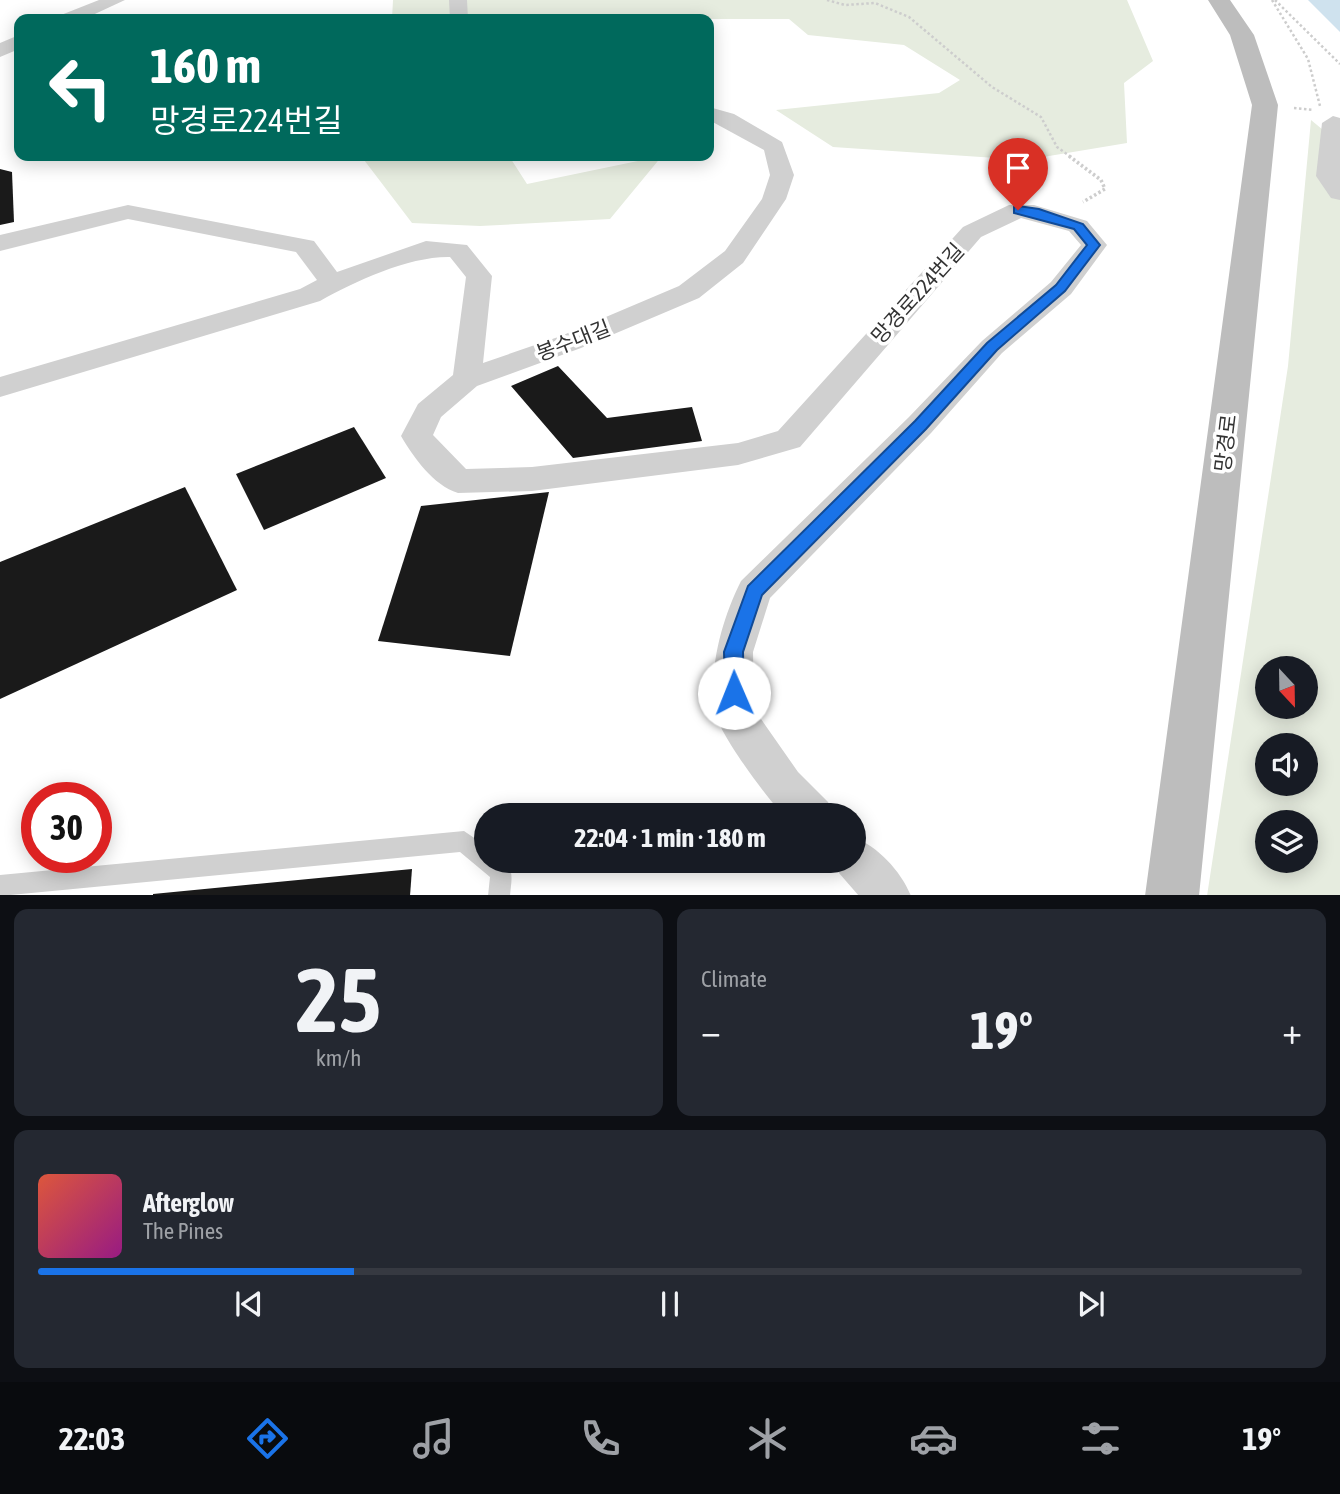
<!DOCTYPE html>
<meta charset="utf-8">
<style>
:root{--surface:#171b24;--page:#242831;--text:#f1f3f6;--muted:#9ea1a6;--line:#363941;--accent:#1a73e8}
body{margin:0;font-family:"Asap Condensed","Noto Sans KR",sans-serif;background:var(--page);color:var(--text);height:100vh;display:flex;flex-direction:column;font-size:26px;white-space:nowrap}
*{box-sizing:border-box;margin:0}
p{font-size:23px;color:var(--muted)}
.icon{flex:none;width:38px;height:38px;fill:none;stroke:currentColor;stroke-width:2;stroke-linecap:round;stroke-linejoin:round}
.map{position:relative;height:895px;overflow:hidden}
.panel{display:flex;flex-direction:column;gap:14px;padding:14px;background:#0d0f14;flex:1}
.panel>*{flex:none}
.guide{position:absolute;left:14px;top:14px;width:700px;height:147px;border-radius:14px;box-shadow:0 4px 18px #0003;background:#00695c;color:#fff;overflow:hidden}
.needle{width:46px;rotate:158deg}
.controls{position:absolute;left:1255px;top:656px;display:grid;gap:14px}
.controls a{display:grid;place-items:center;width:63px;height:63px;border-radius:50%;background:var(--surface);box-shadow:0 4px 18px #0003;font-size:35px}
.speed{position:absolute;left:21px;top:782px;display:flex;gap:14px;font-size:35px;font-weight:700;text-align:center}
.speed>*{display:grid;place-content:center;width:91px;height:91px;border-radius:50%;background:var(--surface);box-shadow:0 4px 18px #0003;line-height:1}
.speed .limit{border:10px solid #d22;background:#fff;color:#111}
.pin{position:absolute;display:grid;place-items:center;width:60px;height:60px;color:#fff;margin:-72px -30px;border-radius:50% 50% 50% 0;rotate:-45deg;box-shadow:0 0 7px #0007}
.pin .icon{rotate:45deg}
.me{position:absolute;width:77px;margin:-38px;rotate:359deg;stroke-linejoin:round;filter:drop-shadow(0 0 5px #0008)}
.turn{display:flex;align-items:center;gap:24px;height:147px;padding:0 21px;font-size:32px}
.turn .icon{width:91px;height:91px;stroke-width:2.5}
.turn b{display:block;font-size:49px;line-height:60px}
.big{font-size:52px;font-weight:700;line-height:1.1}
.panel .card{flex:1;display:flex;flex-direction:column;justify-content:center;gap:10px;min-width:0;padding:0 24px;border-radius:14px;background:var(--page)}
.panel .dial{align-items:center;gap:0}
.dial b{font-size:91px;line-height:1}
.song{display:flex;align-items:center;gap:21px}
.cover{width:84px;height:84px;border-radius:10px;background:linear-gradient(135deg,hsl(10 70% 55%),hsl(310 70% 35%))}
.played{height:7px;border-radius:4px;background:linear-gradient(90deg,var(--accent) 25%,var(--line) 25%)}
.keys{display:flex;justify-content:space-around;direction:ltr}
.heat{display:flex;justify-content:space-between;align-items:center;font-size:38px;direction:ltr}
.panel .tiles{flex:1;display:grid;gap:14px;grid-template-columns:1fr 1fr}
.card:last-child{grid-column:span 2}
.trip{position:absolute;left:474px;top:803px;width:392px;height:70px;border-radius:35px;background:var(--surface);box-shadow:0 4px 18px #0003;font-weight:700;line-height:70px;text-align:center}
.tab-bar{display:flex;height:112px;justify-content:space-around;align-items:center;background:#090b0e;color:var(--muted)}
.tab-bar .icon{width:49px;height:49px}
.tab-bar .current{color:var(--accent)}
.tab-bar b{font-size:32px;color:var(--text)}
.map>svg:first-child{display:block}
</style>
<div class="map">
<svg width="1340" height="896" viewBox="0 0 1340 896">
<rect width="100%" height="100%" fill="#fff"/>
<g fill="#e6ecdf" fill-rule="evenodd">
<path d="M393 0H1127L1153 61 1124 83 1127 143 1025 160 833 147 776 110 939 93 960 80 904 45 808 35 789 19H392Z"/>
<path d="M1311 120 1340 144V895L1207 896 1288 366ZM1267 668H1306V707H1267ZM1267 746H1306V784H1267ZM1267 822H1306V861H1267Z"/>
<path d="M509 156 527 184 662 156 610 219 480 226 412 223 361 156Z"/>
</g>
<path fill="#cfe2ee" d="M1308 0H1340V32Z"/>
<g fill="#1a1a1a">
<path d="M0 169 12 172 14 222 0 225Z"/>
<path d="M558 366 607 418 692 407 702 441 573 458 511 386Z"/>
<path d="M354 427 386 478 264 530 236 474Z"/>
<path d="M185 487 237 590 0 699V562Z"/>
<path d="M549 492 510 656 378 641 421 506Z"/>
<path d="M412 869 410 896H153V894Z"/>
</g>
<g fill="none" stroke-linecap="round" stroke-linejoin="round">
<g stroke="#cdcdcd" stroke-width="2.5" stroke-dasharray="2.5 2.5" stroke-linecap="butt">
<path d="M827 0 845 5 875 3 909 17 992 87 1041 117 1057 147 1071 157"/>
<path d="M1272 0 1308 59 1320 106"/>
<path d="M1275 0 1340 64"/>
<path d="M1294 108 1313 110"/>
</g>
<path stroke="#cdcdcd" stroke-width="3.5" stroke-dasharray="2.5 2.5" stroke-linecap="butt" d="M1069 156 1101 180 1105 189 1083 202"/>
<path fill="#d0d0d0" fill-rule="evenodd" d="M464 831 486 846V861H504C515 870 511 882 510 896H488L490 877 460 852 0 896V875Z"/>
<g fill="#d0d0d0" fill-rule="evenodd">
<path d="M99 0H125L84 19H58L61 15Z"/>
<path d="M449 0H467L468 19H450Z"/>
<path d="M19 35V49L0 57V43Z"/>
<path d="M709 107 734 114 782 142 794 175 786 199 743 263 699 298 581 348 477 386 441 417 433 435 466 469 532 467 738 443 778 431 963 227 1009 205H1034L1087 221 1107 245 1071 294 1002 353 931 433 770 598 753 652 754 709 798 772 828 802 834 816H784C767 798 719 734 715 712 708 669 722 619 741 581L909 417 982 341 1051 282 1081 245 1069 231 1021 218 981 237 800 447 738 465 532 491 458 493C433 485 414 458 401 436L418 404 453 375 466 277 450 257C410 256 355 281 320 301L0 397V377L300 289 317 280 296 252 128 219 0 251V235L128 205 314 241 337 272 426 241 467 245 492 276 483 363 561 336 679 286 725 251 762 199 770 175 764 150 709 120Z"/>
<path d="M1333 116 1340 118V200L1331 198 1316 176 1322 123Z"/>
<path d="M854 837C878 847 901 871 911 896H859L839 873 834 861H854Z"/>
</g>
<path fill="#bdbdbd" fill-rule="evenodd" d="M1208 0H1230L1254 35 1278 105 1199 896H1145L1252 105 1230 35Z"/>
</g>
<path fill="#1a73e8" stroke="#114b97" stroke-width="2" d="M1018 206 1039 209 1083 224 1100 245 1065 291 997 350 926 429 762 595 743 652 744 693 741 699 734 701 727 699 725 693 724 652 748 586 915 421 987 343 1056 285 1087 245 1074 229 1014 213V207Z"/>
<g text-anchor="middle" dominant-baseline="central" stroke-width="7" stroke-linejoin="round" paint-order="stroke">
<g font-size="21" fill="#333" stroke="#fff">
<text transform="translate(917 293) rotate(-48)">망경로224번길</text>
<text transform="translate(573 340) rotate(-21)">봉수대길</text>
<text transform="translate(1225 443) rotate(-83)">망경로</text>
</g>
</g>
</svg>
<div class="controls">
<a><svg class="needle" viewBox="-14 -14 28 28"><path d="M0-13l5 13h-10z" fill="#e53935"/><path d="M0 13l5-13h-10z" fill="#9ea1a6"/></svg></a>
<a><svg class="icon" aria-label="sound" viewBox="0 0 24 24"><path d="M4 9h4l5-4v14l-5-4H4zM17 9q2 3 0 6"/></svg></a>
<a><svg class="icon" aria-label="layers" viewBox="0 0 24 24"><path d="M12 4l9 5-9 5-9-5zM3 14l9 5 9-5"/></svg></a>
</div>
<div class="speed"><div class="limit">30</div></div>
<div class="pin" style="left:1018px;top:210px;background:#d93025"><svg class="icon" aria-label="arrive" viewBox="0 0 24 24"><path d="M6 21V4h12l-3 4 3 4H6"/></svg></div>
<svg class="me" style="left:734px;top:693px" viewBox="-20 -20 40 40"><circle r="19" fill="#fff"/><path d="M0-13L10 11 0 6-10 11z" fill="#1a73e8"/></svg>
<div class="trip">22:04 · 1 min · 180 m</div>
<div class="guide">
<div class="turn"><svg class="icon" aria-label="left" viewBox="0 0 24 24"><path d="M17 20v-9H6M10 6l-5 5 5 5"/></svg><div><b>160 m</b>망경로224번길</div></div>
</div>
</div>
<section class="panel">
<div class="tiles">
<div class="card dial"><b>25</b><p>km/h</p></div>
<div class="card"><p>Climate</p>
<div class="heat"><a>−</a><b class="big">19°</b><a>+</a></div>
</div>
<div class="card">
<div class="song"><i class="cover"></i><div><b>Afterglow</b><p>The Pines</p></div></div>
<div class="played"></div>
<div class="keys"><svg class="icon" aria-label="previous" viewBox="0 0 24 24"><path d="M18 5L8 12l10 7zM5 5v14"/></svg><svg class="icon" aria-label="pause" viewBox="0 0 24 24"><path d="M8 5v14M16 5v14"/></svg><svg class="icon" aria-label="next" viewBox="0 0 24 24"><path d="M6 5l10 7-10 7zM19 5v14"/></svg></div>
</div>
</div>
</section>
<nav class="tab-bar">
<b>22:03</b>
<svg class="icon current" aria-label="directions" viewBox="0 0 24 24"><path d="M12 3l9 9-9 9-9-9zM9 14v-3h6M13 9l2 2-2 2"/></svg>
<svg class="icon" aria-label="music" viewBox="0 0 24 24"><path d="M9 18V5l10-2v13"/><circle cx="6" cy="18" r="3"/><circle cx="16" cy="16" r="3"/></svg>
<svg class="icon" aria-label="phone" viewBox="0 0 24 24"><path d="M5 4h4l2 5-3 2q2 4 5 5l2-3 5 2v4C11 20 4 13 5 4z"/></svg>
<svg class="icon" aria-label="climate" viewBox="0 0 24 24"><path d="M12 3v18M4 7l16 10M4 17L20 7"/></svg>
<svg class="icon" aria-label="car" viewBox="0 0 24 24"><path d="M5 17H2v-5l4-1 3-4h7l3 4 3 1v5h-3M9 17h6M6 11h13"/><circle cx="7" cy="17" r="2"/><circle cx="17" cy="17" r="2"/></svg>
<svg class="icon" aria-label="filters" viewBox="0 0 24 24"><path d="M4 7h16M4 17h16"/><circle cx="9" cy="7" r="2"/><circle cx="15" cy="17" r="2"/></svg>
<b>19°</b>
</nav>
